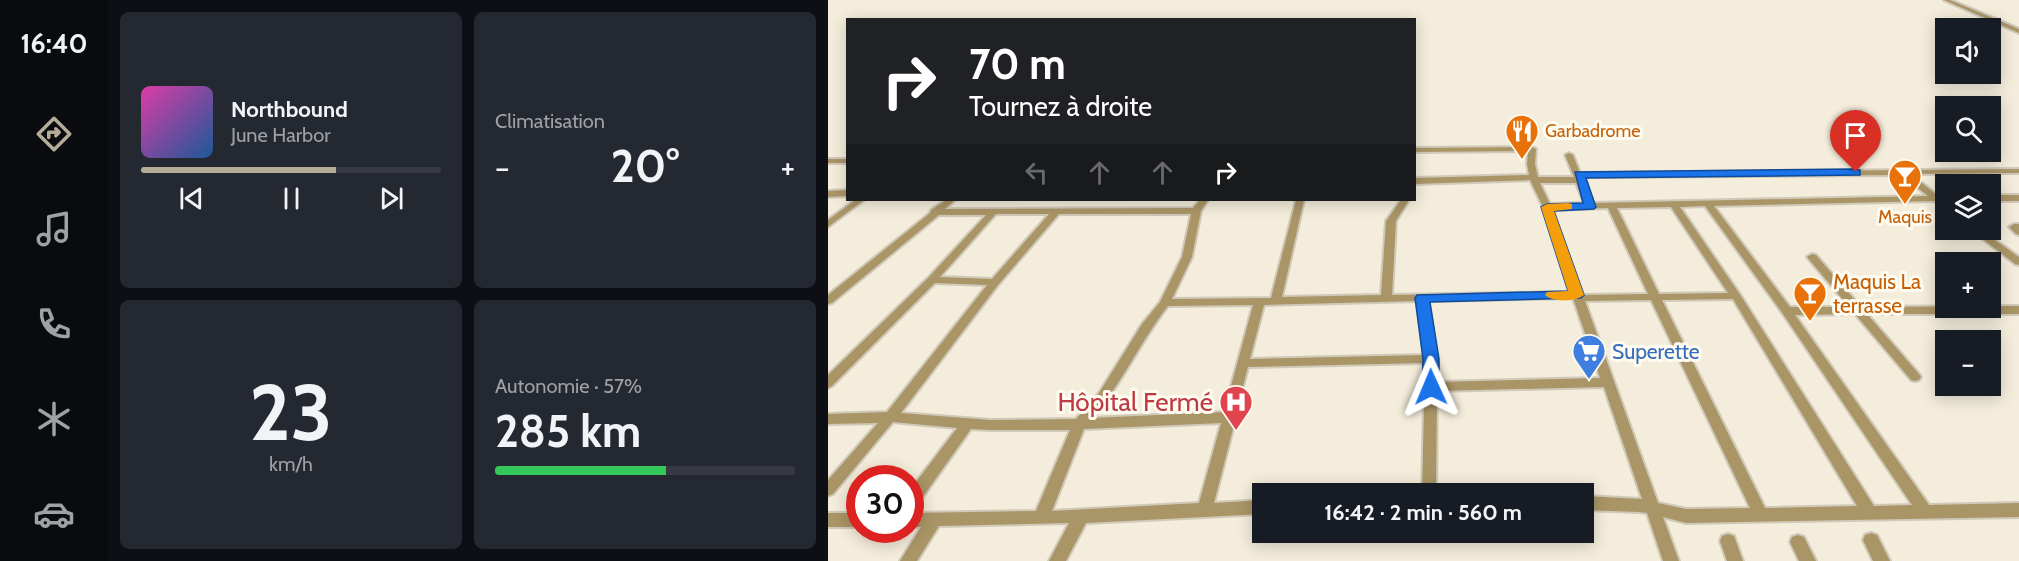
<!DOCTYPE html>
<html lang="fr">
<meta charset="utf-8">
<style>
:root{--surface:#171b24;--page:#242831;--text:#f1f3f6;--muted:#9ea1a6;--line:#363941;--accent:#b5ac98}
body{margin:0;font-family:Cabin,sans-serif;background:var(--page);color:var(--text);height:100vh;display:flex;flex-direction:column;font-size:22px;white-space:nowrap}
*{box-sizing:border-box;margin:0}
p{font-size:20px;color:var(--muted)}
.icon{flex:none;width:33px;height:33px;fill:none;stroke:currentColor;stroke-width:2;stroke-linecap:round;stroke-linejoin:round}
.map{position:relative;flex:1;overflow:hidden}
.side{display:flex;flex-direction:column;gap:12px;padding:12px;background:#0d0f14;width:720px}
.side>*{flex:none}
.banner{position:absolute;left:18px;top:18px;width:570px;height:183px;border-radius:0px;box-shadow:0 3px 15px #0003;background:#202124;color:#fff;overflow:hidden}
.buttons{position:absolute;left:1107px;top:18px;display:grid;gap:12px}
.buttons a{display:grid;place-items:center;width:66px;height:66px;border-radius:0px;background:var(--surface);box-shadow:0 3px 15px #0003;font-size:30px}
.speed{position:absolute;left:18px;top:465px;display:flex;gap:12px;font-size:30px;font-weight:700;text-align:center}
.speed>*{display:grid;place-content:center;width:78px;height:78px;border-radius:50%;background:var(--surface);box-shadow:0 3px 15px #0003;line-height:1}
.speed .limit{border:9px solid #d22;background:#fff;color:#111}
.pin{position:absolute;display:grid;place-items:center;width:51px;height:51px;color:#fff;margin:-62px -26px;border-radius:50% 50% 50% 0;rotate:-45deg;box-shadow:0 0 6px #0007}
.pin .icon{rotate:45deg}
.me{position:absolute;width:66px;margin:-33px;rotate:359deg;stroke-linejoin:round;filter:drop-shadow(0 0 4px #0008)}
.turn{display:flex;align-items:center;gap:21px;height:126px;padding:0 24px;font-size:27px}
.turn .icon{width:78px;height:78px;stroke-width:2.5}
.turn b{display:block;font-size:42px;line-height:51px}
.lanes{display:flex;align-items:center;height:57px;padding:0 24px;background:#0003;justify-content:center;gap:30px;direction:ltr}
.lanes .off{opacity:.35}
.big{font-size:45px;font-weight:800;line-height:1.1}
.side .card{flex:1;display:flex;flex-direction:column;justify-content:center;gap:9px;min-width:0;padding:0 21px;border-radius:9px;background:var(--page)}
.side .dial{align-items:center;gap:0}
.dial b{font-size:78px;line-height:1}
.song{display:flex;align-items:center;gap:18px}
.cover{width:72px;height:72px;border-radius:9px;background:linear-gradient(135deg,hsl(320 70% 55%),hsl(210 70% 35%))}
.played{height:6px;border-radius:3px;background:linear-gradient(90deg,var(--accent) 65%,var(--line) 65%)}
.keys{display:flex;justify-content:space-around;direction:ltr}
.heat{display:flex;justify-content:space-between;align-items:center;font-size:33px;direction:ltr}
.charge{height:9px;border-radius:4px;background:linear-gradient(90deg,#34c759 57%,var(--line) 0)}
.side .tiles{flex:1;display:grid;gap:12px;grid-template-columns:repeat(2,1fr)}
.trip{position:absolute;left:424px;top:483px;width:342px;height:60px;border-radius:0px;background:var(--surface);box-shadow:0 3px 15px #0003;font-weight:800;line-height:60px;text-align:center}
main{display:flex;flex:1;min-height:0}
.menu{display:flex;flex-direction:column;width:108px;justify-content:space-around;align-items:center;background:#090b0e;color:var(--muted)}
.menu .icon{width:42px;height:42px}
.menu .active{color:var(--accent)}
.menu b{font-size:27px;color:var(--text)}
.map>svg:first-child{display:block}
</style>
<main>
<nav class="menu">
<b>16:40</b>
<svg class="icon active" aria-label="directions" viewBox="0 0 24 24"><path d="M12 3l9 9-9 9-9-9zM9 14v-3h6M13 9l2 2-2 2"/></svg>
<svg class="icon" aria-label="music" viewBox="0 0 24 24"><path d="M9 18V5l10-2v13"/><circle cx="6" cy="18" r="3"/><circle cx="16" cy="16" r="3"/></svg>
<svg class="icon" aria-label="phone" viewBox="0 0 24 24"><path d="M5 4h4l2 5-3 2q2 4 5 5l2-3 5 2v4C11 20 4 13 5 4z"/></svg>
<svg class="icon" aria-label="climate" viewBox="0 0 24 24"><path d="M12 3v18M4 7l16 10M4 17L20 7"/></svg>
<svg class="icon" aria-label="car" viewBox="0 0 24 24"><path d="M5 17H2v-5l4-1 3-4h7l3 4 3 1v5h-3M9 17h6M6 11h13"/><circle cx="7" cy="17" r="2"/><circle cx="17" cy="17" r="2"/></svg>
</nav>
<section class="side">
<div class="tiles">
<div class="card">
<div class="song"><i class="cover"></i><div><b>Northbound</b><p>June Harbor</p></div></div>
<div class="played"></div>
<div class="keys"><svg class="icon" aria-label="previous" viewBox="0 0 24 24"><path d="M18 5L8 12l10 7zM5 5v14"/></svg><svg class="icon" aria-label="pause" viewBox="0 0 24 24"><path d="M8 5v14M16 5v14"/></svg><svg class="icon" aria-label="next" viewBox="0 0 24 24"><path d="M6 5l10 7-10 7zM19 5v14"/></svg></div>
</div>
<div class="card"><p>Climatisation</p>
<div class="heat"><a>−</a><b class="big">20°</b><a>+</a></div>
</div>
<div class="card dial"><b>23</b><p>km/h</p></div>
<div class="card"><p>Autonomie · 57%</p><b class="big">285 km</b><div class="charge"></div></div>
</div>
</section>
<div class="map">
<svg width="1191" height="561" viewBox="0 0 1191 561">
<rect width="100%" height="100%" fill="#f4eddb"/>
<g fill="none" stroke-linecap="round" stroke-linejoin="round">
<defs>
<g id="minor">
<path d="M1116 0H1122L1191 29V33Z"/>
<path d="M704 147 708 149 707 164 710 177H746L737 155 741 153 745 155 752 173 1191 169V173L1083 174 1110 196 1118 195V209L1106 201 886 206 962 307H1021L979 257 984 254 988 255 1033 307 1191 306V314H1039L1091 374 1093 377 1091 380 1087 381 1083 380 1027 314 967 315 1101 505 1191 503V517L858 523 835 517 851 561H835L819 513 811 512 756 510V496L814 499 776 387 609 391 608 494H594L597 363 420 367 408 414 410 417 407 421 386 503 435 500V514L258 523 238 561H221L241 523 111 526 89 561H72L93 527H82V513L208 511 242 430H162L143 429 87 508 82 509V490L129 428 65 422 5 494 0 496V480L50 423 0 424V414L59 412 159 285 107 283 4 386 0 388V375L100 278 158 215H111L4 303 0 304V295L102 213 103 210 118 200H127L117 209 365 208 372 200H380L373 211 364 257 344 299 443 298 468 200H476L454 297 553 295 558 221 573 200H581L568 221 564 295 743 292 715 207 702 180 586 184V178L701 175 699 164 700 151 586 152V148ZM1073 175 1100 196 765 203 756 182 757 180 754 177ZM712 183H748L756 203 722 204ZM877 206 955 314 1084 505 1046 506 913 296 852 207ZM843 207 900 293 831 294 789 208ZM780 208 820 294 755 295 724 210ZM168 214H221L164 279 112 277ZM231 214H363L354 257 332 302 314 324 271 393 248 419 162 420 73 413 170 285ZM745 298 772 378 609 382V359L600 301ZM905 299 1029 506 937 508 834 300ZM823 300 922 508 858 509 830 503 757 301ZM589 301 596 355 422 359 436 305ZM425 305 396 412 264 418C294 384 312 342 340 306ZM393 423 371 503 224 511 256 429Z"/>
<rect x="0" y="159" width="20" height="4"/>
<path d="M20 190V196L0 197V191Z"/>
<rect x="1162" y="195" width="29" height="6"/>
<path d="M27 200H36L0 227V220Z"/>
<path d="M1186 224H1191V235L1188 234 1181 227Z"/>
<path d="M1143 230H1153L1191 257V265L1187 264Z"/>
<rect x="0" y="513" width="32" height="14"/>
<path d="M1043 533 1049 535 1062 561H1045L1035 540 1037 535Z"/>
<path d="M900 534 906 536 915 561H899L892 541 894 536Z"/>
<path d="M970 535 976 537 988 561H971L962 542 964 537Z"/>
</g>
</defs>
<use href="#minor" stroke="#d0c9b9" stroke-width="4"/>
<use href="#minor" fill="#aa9567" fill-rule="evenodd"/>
</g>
<path fill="#1a73e8" stroke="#114b97" stroke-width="1.5" d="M1028 169 1032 170V175L758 178 768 207 766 209 726 211 756 295 753 298 602 302 611 359V387L603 394 594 387 595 359 587 298 589 295 740 291 713 207 719 204 755 203 747 172Z"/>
<path fill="#f59e0b" d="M740 203 744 204V209L726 211 756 295C748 302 724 302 717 295L719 292 740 291 713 207 719 204Z"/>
<defs>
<symbol id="restaurant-pin" viewBox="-11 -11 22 30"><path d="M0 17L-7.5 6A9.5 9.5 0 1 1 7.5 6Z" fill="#e8710a" stroke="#fefbf0"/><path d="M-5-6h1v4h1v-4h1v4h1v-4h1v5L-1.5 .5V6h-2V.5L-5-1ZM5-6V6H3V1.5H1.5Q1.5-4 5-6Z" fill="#fff"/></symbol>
<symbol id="bar-pin" viewBox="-11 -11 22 30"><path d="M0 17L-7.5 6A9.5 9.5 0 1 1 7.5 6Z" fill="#e8710a" stroke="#fefbf0"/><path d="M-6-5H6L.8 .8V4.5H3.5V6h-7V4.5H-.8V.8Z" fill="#fff"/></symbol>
<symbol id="supermarket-pin" viewBox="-11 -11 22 30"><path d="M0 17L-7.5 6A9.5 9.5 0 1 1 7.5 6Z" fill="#3f7fe0" stroke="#fefbf0"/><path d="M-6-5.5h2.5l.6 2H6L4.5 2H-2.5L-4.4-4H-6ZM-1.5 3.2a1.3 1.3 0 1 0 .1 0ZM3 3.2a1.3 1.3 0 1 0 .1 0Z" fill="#fff"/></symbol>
<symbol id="hospital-pin" viewBox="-11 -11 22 30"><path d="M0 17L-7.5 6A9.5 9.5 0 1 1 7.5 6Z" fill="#e0444e" stroke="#fefbf0"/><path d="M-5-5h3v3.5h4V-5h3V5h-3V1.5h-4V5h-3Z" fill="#fff"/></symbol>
</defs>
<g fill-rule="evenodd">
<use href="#restaurant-pin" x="675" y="112" width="38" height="52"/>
<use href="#bar-pin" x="1058" y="157" width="38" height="52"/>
<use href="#bar-pin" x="963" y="274" width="38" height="52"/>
<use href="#supermarket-pin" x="742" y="332" width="38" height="52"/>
<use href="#hospital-pin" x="389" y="383" width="38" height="52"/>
</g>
<g text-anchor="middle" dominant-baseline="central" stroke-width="6" stroke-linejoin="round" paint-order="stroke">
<g font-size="18" fill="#c56008" stroke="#fefbf0" text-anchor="start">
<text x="717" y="131">Garbadrome</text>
<text x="1077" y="217" text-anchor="middle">Maquis</text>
</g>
<g font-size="21" fill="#c56008" stroke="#fefbf0" text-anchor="start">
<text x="1005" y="281">Maquis La<tspan x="1005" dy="24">terrasse</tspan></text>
</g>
<g font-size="21" fill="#366cbe" stroke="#fefbf0" text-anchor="start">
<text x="784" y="351">Superette</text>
</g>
<g font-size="26" fill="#be3a42" stroke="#fefbf0" text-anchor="end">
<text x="385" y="402">Hôpital Fermé</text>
</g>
</g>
</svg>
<div class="buttons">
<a><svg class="icon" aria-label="sound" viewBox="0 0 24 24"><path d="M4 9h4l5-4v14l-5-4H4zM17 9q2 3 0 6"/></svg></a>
<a><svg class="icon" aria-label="search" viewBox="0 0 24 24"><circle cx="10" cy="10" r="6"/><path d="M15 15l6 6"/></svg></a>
<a><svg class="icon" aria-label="layers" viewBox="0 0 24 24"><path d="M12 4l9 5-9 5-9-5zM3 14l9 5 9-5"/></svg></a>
<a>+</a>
<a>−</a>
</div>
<div class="speed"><div class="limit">30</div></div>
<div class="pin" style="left:1028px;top:172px;background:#d93025"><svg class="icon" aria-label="arrive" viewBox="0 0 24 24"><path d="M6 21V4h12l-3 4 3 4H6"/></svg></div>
<svg class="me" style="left:603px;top:387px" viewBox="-20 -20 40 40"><path d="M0-17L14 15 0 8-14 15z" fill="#1a73e8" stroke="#fff" stroke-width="4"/></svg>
<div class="trip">16:42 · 2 min · 560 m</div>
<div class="banner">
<div class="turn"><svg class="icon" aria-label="right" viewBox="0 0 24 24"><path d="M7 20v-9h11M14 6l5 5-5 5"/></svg><div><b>70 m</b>Tournez à droite</div></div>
<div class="lanes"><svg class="icon off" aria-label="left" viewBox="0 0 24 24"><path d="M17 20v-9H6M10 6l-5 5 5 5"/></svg><svg class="icon off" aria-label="ahead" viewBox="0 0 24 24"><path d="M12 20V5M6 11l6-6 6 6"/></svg><svg class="icon off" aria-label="ahead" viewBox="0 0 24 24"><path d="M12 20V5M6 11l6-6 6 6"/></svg><svg class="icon" aria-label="right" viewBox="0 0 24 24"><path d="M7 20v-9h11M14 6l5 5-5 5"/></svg></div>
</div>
</div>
</main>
